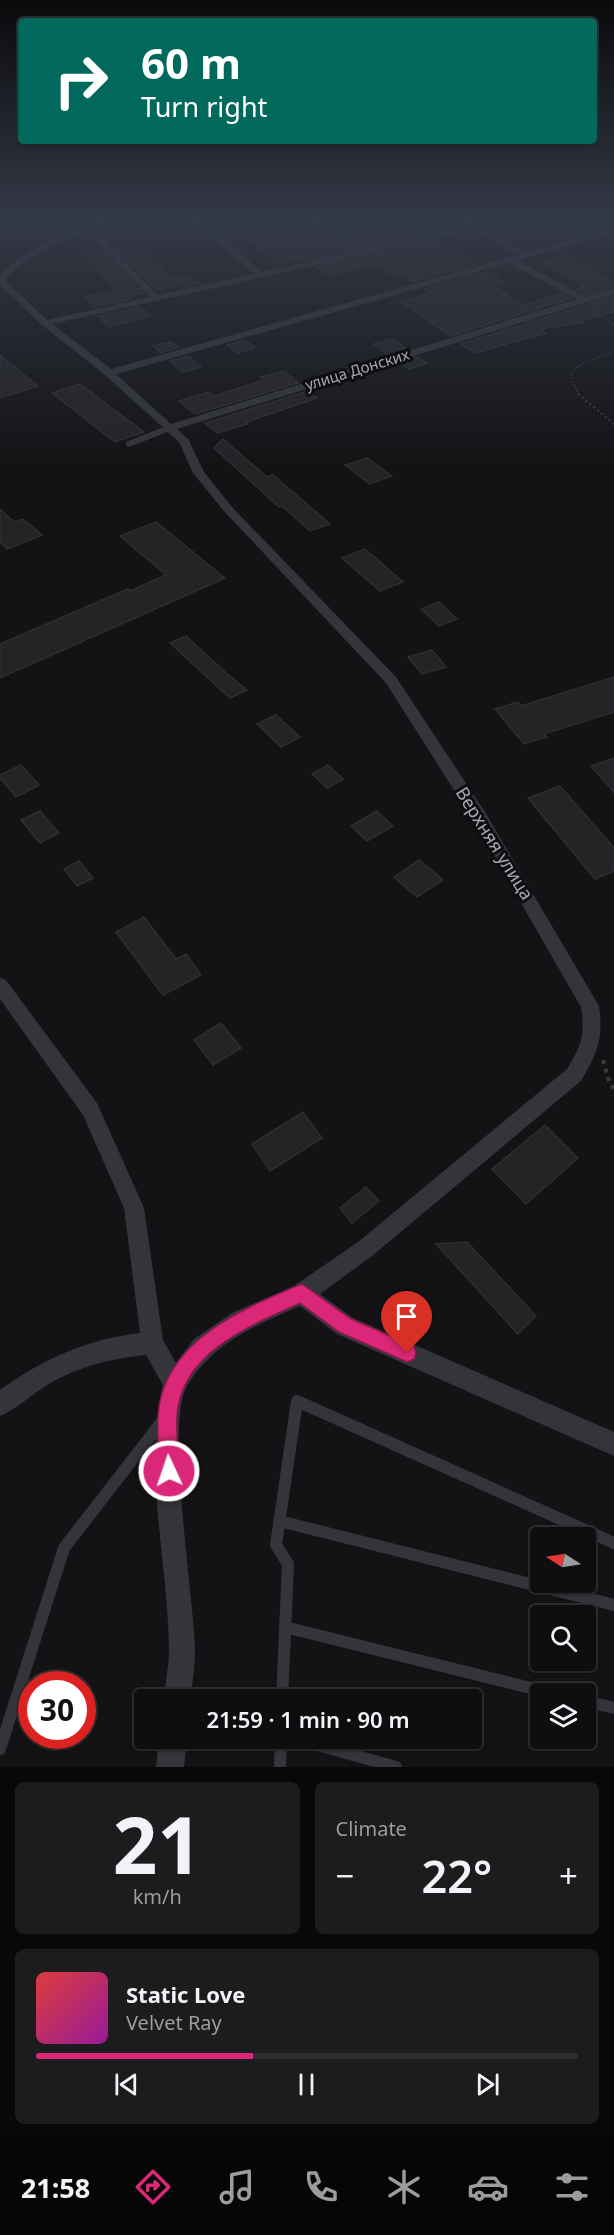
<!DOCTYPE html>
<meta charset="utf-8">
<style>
:root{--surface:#0e0e10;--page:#1c1c1e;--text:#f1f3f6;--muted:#9b9c9f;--line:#2e2e30;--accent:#db2777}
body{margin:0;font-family:"Noto Sans",sans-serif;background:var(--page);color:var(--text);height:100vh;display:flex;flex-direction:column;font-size:22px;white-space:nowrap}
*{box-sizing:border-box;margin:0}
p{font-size:20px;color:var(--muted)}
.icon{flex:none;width:33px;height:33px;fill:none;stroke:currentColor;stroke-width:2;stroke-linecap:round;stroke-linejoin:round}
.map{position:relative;height:1767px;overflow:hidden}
.details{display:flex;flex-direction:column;gap:15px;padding:15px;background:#080809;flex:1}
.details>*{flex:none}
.guide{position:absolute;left:18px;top:18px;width:579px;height:126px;border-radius:6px;box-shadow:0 2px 4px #0004,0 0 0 2px var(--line);background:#00695c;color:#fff;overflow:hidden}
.needle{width:39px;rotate:282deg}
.fabs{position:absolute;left:530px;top:1527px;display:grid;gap:12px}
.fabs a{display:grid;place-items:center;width:66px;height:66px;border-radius:6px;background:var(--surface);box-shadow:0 2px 4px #0004,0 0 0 2px var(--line);font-size:30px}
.speed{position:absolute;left:18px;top:1671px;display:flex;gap:12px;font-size:30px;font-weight:700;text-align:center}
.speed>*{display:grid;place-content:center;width:78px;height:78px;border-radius:50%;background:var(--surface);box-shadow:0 2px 4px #0004,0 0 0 2px var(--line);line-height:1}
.speed .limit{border:9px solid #d22;background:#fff;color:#111}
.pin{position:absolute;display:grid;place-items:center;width:51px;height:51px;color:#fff;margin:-62px -26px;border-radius:50% 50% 50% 0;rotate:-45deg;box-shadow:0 0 6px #0007}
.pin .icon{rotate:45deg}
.me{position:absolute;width:66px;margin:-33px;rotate:357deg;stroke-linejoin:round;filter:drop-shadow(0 0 4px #0008)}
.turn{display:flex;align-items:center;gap:21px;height:126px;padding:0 24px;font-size:27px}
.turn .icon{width:78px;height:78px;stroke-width:2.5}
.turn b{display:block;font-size:42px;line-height:51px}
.big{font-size:45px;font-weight:600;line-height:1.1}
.details .card{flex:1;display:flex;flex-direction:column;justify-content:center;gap:9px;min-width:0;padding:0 21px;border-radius:9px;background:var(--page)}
.details .dial{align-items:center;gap:0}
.dial b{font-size:78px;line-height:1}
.song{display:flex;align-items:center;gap:18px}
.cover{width:72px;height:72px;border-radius:9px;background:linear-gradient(135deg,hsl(0 70% 55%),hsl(300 70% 35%))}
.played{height:6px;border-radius:3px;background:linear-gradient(90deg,var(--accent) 40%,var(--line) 40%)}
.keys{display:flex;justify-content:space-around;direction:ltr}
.heat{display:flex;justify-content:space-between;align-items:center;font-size:33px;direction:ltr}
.details .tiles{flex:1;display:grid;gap:15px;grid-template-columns:1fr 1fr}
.card:last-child{grid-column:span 2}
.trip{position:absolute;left:134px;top:1689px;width:348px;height:60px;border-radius:6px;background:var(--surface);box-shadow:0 2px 4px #0004,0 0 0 2px var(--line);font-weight:600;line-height:60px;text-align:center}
.tabs{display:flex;height:96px;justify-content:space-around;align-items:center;background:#060606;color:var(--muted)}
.tabs .icon{width:42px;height:42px}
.tabs .active{color:var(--accent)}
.tabs b{font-size:27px;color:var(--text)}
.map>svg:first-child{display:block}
</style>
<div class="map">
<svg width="614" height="1767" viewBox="0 0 614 1767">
<rect width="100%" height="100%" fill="#131315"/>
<g fill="#242326" stroke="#2e2d31" stroke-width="1.5">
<path d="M351 217 380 236 418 228 426 233 366 247 327 222Z"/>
<path d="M297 218 308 226 313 225 352 250 304 261 300 258 277 263 236 230Z"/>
<path d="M438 241 476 264 412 282 399 274 392 275 376 265 330 275 317 267Z"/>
<path d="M134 244 150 260H153L177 286 156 290 115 248Z"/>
<path d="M102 250 143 293 128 296 131 299 93 307 85 297 117 291 86 254Z"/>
<path d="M564 255 614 281V286L586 295 576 289 585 286 541 263Z"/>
<path d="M488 271 504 282 492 286 525 305 561 293 571 298 450 336 401 302 430 293 424 289Z"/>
<path d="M190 275 201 283 183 287 173 279Z"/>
<path d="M614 296V312L582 320 584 322 540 329 546 333 475 353 461 344Z"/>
<path d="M140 307 151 316 108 327 99 316Z"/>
<path d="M392 339 407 349 388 355 373 344Z"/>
<path d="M245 340 255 348 237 353 227 345Z"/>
<path d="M171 342 179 347 161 353 153 346Z"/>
<path d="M0 355 38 386 0 398Z"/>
<path d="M189 356 201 367 182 372 170 361Z"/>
<path d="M418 357 427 363 409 369 400 363Z"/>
<path d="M284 371 298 383 195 414 179 401 209 392 214 396 264 380 261 377Z"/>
<path d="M80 384 144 432 115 442 52 393Z"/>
<path d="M308 391 317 398 246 422 248 424 217 433 205 423Z"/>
<path d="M223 439 267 477 273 475 330 524 310 531 282 506 279 507 214 448Z"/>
<path d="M367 458 392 476 370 484 345 465Z"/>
<path d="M0 509 14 522 23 519 42 535 7 549 0 542Z"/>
<path d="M156 522 225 578 0 678V644L128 589 130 591 166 575 120 536Z"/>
<path d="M365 549 403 582 380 591 342 558Z"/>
<path d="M439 602 457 619 439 626 421 609Z"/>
<path d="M186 636 224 671 247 690 230 698 170 643Z"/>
<path d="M432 650 446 667 422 674 408 657Z"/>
<path d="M614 677V712L544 734 547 737 524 744 495 709 518 702 521 706Z"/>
<path d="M276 715 300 737 281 747 257 724Z"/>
<path d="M614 758V792L591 766Z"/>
<path d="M21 765 39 785 16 797 0 778V775Z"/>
<path d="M328 765 343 779 327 788 312 774Z"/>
<path d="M560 786 614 848V871L595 879 528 798Z"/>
<path d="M40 811 59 833 40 843 21 820Z"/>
<path d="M377 811 393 826 367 841 351 826Z"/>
<path d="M419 860 443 880 417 897 394 877Z"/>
<path d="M79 861 93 878 77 886 64 869Z"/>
<path d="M144 917 176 959 186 954 201 975 163 995 116 932Z"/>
<path d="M221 1023 241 1048 213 1065 194 1040Z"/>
<path d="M303 1112 322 1138 270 1171 252 1144Z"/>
<path d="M545 1125 578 1158 526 1204 492 1169Z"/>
<path d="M366 1187 379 1201 352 1223 340 1208Z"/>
<path d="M467 1242 536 1316 518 1334 436 1244Z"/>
</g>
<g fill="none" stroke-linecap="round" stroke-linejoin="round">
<g stroke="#3b3c40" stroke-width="1.5" stroke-dasharray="1.5 2" stroke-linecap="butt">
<path d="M593 310 614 325"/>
<path d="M579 395 572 381 571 373 578 366 614 351"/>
</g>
<path stroke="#3b3c40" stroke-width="2" stroke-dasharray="2 3" stroke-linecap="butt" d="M578 394 614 424"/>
<path stroke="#3b3c40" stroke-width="4" stroke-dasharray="4 5" stroke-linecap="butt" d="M603 1060 610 1084 614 1089"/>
<path stroke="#34353a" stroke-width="6" d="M129 444 169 428"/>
<g stroke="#34353a" stroke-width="12">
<path d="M279 1521 614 1605"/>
<path d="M285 1627 555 1694"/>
<path d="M282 1700 288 1564 276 1545 297 1401 614 1543"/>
<path d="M585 1701 614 1708"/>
<path d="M293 1738 396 1767"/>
<path d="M0 1749 64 1548 164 1419"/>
<path d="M280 1767 281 1738"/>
</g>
<g fill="#34353a" fill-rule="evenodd">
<path d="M107 217H119L93 229 158 295 254 274 212 239 181 217C206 217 243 256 262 272L358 251 304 217H314L366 249 469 226 455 217H465L526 252 614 228V233L517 260 586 297 614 288V294L177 429 188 439 204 472 231 506 396 677 485 812 599 1006C604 1039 597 1053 581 1081L372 1256 320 1294 353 1318 614 1432V1456L337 1334 300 1306C256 1325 213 1343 187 1386 165 1422 194 1598 195 1649 195 1666 192 1683 191 1700H164C165 1683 169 1666 169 1649 168 1563 143 1470 163 1385L146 1355C108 1359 76 1367 44 1387 29 1397 16 1409 0 1416V1390C43 1359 87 1339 140 1333L124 1208 83 1115 0 999V978L6 980 97 1103 141 1201 144 1208 163 1340 176 1363 194 1339 232 1313 294 1286 358 1242 567 1069C582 1045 585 1035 581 1007L473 820 386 683 223 510 193 473 179 442 105 375 42 325 0 285V275C27 245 71 232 107 217ZM475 230 517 255 111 369 52 324ZM87 231 150 297 47 320 8 283 6 278C28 255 58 243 87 231ZM508 263 577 299 171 424 116 374Z"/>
<path d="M159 1738H187L184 1767H156Z"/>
</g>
</g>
<linearGradient id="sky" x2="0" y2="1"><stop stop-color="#0a0a0c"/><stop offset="0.47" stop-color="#333946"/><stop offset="1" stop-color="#333946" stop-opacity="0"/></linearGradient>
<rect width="614" height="465" fill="url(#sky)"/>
<path fill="#db2777" stroke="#8e194d" stroke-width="1.5" d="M302 1284 351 1319 414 1346 416 1353 414 1359 407 1362 339 1332 300 1303C251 1325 181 1353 177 1415 176 1434 178 1453 179 1471L176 1478 169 1481 162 1478 159 1471C159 1453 157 1434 158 1416 163 1341 242 1309 302 1284Z"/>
<g text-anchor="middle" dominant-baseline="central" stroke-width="6" stroke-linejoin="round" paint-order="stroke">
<g font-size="15" fill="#a6a9b4" stroke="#0e0e10">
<text transform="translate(357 369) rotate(-17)">улица Донских</text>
</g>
<g font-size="18" fill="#a6a9b4" stroke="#0e0e10">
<text transform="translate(495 843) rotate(58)">Верхняя улица</text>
</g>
</g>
</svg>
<div class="fabs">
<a><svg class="needle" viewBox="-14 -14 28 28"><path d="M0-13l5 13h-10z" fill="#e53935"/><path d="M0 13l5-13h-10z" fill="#9b9c9f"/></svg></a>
<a><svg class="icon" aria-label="search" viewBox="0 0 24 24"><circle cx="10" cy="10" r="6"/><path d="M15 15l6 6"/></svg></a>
<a><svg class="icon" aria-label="layers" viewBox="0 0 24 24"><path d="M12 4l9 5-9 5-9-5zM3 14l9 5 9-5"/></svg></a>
</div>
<div class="speed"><div class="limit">30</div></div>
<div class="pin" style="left:407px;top:1353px;background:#d93025"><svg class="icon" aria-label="arrive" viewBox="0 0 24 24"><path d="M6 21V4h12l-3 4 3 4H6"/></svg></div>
<svg class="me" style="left:169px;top:1471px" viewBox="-20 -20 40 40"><circle r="17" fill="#db2777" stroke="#fff" stroke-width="3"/><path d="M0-11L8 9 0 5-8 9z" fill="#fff"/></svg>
<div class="trip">21:59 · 1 min · 90 m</div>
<div class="guide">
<div class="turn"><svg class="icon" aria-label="right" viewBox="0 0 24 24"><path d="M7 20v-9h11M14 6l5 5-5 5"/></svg><div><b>60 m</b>Turn right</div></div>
</div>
</div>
<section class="details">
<div class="tiles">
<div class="card dial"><b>21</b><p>km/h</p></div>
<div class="card"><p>Climate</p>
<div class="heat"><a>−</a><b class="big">22°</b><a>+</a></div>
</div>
<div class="card">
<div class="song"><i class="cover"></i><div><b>Static Love</b><p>Velvet Ray</p></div></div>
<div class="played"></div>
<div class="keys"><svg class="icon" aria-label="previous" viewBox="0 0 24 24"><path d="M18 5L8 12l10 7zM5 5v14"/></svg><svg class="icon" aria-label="pause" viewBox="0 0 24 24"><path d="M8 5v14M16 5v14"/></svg><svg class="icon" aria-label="next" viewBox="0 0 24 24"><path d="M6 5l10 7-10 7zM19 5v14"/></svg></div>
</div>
</div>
</section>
<nav class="tabs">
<b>21:58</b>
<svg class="icon active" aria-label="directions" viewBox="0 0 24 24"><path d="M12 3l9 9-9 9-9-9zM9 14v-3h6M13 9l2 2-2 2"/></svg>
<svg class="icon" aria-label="music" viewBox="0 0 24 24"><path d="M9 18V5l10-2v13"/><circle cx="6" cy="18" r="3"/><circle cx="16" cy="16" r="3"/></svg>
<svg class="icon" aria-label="phone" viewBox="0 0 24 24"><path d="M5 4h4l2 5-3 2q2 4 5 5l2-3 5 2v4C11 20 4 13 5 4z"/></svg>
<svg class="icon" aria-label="climate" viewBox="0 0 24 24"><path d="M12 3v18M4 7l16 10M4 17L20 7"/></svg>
<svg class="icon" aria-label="car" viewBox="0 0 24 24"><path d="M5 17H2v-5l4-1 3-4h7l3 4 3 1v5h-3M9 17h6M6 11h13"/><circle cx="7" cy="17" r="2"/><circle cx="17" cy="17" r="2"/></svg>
<svg class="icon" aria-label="filters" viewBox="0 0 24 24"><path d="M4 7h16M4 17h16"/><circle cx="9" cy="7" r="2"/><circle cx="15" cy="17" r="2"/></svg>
</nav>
